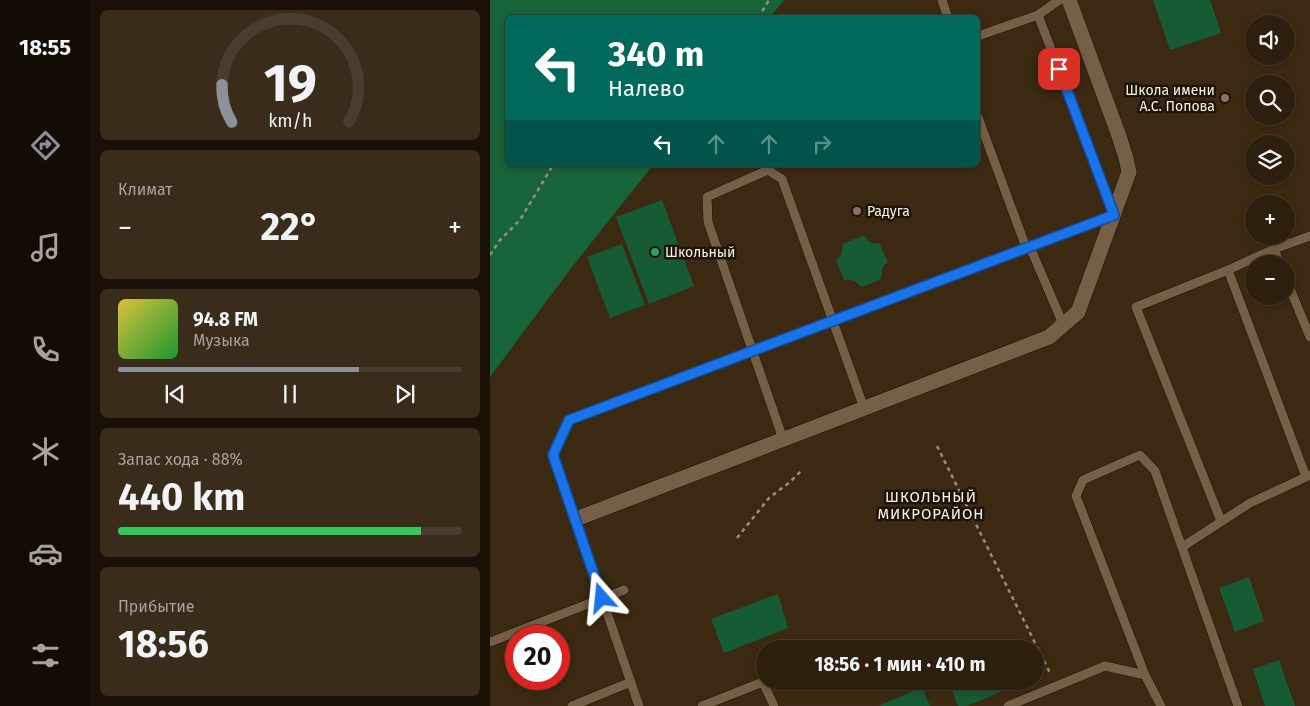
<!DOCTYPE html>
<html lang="ru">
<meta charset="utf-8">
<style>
:root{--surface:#2d1f0d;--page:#392c1b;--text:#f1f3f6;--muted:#a7a29d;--line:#483d2e;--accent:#8c9099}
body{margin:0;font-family:"Fira Sans",sans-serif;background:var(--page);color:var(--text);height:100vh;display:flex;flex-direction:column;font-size:19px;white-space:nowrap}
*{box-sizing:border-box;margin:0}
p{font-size:16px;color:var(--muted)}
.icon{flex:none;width:28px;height:28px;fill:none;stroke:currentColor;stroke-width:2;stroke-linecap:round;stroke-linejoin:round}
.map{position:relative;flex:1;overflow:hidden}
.sheet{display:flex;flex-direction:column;gap:10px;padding:10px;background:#191107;width:400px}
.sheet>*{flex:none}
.guide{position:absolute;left:15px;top:15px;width:475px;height:152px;border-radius:8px;box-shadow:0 2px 8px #0003,0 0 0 1px var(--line);background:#00695c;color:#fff;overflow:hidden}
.tools{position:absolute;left:755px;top:15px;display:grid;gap:10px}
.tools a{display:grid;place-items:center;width:50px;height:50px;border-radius:50%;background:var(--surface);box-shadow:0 2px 8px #0003,0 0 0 1px var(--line);font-size:25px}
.speed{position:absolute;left:15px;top:625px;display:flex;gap:10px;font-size:25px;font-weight:700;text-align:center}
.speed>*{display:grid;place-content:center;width:65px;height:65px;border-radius:50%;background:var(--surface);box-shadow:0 2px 8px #0003,0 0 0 1px var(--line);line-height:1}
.speed .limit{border:8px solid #d22;background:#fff;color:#111}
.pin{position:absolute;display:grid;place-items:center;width:42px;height:42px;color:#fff;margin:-21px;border-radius:10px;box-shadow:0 2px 8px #0006}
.me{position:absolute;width:55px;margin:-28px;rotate:342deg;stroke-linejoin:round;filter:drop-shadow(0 0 4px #0008)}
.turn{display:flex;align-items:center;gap:18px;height:105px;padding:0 20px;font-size:22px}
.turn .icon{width:65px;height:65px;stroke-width:2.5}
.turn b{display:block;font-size:35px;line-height:42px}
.lanes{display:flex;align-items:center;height:48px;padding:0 20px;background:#0003;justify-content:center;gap:25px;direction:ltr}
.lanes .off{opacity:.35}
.big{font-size:38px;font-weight:700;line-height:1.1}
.sheet .widget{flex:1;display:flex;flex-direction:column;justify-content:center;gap:8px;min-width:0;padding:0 18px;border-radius:8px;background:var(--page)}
.sheet .dial{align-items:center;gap:0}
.dial svg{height:130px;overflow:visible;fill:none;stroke:var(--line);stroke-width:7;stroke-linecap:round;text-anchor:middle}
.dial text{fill:var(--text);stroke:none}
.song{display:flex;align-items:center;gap:15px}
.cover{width:60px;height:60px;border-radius:8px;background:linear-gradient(135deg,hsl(50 70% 55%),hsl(130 70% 35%))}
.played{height:5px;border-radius:2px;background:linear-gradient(90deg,var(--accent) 70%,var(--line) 70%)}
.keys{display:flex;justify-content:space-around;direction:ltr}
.heat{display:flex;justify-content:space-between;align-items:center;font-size:28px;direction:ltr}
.charge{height:8px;border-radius:4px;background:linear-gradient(90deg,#34c759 88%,var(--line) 0)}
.trip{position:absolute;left:266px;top:640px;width:288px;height:50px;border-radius:25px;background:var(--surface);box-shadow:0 2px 8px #0003,0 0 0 1px var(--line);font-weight:700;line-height:50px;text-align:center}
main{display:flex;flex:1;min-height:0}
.dock{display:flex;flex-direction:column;width:90px;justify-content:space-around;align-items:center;background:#120c05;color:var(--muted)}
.dock .icon{width:35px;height:35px}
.dock .active{color:var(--accent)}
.dock b{font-size:22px;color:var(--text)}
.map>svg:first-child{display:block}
</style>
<main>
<nav class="dock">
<b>18:55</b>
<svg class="icon active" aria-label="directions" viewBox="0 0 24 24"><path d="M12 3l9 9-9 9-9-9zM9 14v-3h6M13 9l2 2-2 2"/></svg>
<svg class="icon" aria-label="music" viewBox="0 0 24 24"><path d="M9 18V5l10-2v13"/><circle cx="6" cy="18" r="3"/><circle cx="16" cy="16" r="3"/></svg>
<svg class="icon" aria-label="phone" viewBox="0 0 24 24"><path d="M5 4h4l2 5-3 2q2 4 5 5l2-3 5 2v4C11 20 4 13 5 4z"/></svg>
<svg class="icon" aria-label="climate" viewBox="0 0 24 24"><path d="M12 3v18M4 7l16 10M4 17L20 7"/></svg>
<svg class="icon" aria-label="car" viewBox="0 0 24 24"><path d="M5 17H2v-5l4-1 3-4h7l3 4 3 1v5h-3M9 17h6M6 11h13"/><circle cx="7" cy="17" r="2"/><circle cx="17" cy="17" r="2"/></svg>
<svg class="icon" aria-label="filters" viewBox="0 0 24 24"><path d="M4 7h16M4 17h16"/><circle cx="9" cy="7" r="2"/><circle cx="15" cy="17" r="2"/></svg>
</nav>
<section class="sheet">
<div class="widget dial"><svg viewBox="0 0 100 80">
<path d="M14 69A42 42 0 1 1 86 69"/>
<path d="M14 69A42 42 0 0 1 8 46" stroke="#8c9099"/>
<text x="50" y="56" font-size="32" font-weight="700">19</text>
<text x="50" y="72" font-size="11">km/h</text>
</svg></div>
<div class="widget"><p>Климат</p>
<div class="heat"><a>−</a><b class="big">22°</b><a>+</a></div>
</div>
<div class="widget">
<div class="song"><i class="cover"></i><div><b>94.8 FM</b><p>Музыка</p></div></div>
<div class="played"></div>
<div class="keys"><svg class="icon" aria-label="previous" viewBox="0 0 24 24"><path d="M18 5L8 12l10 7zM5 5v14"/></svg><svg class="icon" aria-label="pause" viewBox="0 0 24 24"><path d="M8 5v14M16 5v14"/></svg><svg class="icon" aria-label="next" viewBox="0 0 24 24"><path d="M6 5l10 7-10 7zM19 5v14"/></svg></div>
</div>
<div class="widget"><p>Запас хода · 88%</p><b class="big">440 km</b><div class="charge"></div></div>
<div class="widget"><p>Прибытие</p><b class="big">18:56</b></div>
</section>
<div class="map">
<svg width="820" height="706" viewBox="0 0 820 706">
<rect width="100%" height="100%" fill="#3c2911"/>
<g fill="#175b35">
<path d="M663 0H720L731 33 680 50Z"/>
<path d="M172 200 204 286 159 304 126 217Z"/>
<path d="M374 235C378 242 381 244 389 243L398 262 393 266 391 279 372 287C366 281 362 279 354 280L346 260 351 255 353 244Z"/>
<path d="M132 244 155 305 120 318 97 257Z"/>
<path d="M759 577 774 621 745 632 729 588Z"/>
<path d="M288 594 298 628 234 653 221 619Z"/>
<path d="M789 660 805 706H775L763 669Z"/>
<path d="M458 681H531L532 683 477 706H468Z"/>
<path d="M432 687 440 706H389Z"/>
</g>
<path fill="#18643a" d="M0 0H294L280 17 18 18V165H163L82 267 0 377Z"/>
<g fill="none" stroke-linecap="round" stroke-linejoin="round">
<defs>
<g id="service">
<path d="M452 0 458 18"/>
<path d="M488 36 548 15 569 0"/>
<path d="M488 117 534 242 543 254 573 324"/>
<path d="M784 249 820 236"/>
<path d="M790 264 784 249 738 270 816 477"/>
<path d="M796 279 820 337"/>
<path d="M293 439 218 222 217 197 278 170 292 179 374 408"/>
<path d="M731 521 646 307 738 270"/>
<path d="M692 547 760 503 820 475"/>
<path d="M0 642 134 590"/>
<path d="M82 706 141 682"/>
<path d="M149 706 63 455 79 421 624 215 548 15"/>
<path d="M212 706 273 682 284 706"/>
<path d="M518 706 615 666 655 675"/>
<path d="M671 706 655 675 586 496 593 480 650 455 665 471 748 706"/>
</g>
<path id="minor" d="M86 519 559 337 588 312 639 172 636 158 629 136 579 0"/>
</defs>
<use href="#service" stroke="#231100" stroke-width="10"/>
<use href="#minor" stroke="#231100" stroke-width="16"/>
<g stroke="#9c8c79" stroke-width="2.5" stroke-dasharray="4 4" stroke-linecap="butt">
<path d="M268 18 279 0"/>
<path d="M0 255 10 240 30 220 63 165"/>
<path d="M447 446 561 675"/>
<path d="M247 538 279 498 300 482 313 469"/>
</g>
<use href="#service" stroke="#755f46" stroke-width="9"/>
<use href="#minor" stroke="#755f46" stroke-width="15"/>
</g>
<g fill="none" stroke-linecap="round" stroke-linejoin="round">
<defs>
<path id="route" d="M112 598 63 455 79 420 624 215 569 69"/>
</defs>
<use href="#route" stroke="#114b97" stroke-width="12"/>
<use href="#route" stroke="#1a73e8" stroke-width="9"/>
</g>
<g fill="#8d6e63" stroke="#1c1409" stroke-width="2">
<circle cx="735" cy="98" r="5"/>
<circle cx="367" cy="211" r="5"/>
</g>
<circle fill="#2e9e5b" stroke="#1c1409" stroke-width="2" cx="165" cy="252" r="5"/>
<g text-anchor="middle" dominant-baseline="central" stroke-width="5" stroke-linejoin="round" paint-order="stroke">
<g font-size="14" fill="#fef1e3" stroke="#1c1409" text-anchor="start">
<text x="725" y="90" text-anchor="end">Школа имени<tspan x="725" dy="16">А.С. Попова</tspan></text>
<text x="377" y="211">Радуга</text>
<text x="175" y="252">Школьный</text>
</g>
<g font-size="15" letter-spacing="1" fill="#fef1e3" stroke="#1c1409">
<text x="441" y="497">ШКОЛЬНЫЙ<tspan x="441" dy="17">МИКРОРАЙОН</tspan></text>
</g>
</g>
</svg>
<div class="tools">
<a><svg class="icon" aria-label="sound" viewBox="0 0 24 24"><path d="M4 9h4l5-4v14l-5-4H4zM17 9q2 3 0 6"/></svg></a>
<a><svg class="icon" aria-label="search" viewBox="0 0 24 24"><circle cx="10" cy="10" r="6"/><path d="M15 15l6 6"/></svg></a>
<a><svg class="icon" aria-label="layers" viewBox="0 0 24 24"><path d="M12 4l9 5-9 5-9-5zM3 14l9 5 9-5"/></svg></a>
<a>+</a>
<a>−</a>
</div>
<div class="speed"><div class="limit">20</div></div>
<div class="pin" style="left:569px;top:69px;background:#d93025"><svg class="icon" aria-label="arrive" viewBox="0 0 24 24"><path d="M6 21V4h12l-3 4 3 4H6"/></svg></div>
<svg class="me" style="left:112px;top:598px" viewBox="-20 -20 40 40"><path d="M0-17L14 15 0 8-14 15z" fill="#1a73e8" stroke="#fff" stroke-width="4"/></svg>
<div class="trip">18:56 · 1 мин · 410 m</div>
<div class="guide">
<div class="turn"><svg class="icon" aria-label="left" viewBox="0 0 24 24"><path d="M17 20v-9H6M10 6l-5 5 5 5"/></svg><div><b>340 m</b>Налево</div></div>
<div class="lanes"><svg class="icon" aria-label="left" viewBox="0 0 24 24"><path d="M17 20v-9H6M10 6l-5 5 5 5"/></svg><svg class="icon off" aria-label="ahead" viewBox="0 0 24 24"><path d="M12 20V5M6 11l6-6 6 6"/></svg><svg class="icon off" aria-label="ahead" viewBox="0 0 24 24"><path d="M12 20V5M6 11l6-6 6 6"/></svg><svg class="icon off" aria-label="right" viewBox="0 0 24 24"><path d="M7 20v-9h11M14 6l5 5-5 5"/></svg></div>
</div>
</div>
</main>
